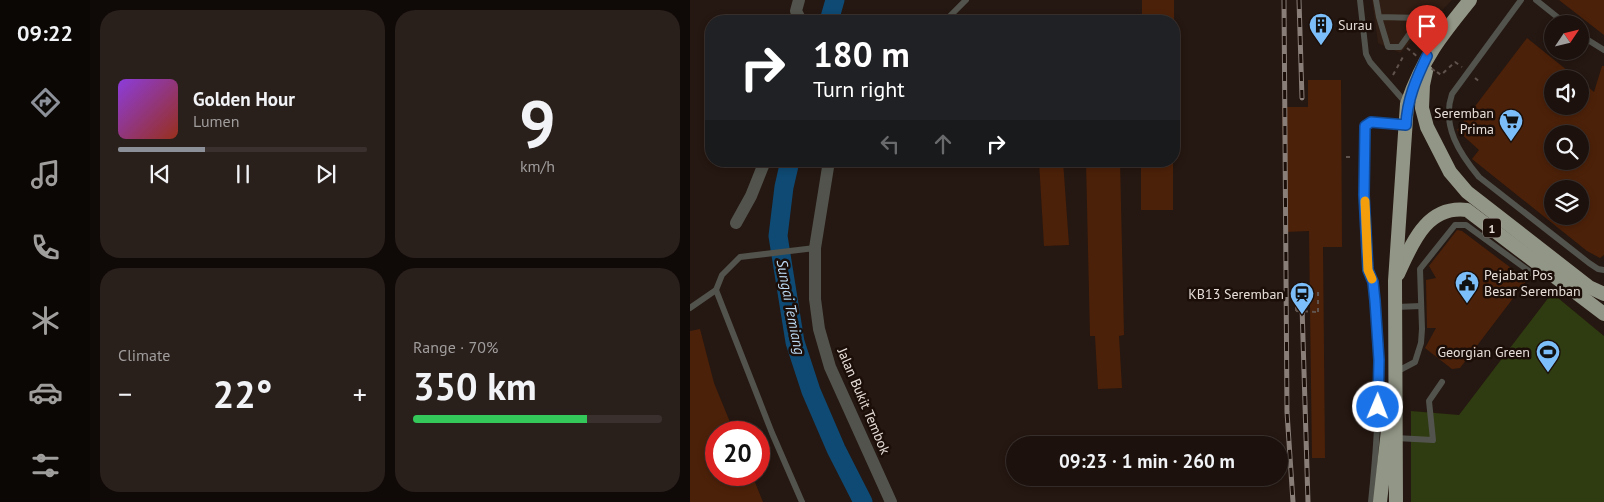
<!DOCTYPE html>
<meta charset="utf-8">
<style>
:root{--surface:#1c110d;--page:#291f1b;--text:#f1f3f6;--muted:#a09d9d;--line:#3a312e;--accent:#8c9099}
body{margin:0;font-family:"PT Sans",sans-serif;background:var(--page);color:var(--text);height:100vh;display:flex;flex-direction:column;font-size:19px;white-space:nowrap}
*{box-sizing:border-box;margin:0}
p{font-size:16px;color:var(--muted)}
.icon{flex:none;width:28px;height:28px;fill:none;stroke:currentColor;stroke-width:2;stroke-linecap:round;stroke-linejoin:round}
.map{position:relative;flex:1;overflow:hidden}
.details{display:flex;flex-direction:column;gap:10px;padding:10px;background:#0f0907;width:600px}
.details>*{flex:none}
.hud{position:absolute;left:15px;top:15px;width:475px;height:152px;border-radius:20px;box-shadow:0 2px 8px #0003,0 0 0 1px var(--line);background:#202124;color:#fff;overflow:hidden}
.needle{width:32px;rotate:55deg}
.fabs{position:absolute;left:854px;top:15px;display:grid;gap:10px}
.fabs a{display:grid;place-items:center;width:45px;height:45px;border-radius:50%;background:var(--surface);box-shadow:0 2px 8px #0003,0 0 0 1px var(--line);font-size:25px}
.speed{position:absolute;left:15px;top:421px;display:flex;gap:10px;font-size:25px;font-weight:700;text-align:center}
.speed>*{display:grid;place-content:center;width:65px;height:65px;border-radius:50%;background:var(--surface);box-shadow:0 2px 8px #0003,0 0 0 1px var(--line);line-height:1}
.speed .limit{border:8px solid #d22;background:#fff;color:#111}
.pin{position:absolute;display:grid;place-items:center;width:42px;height:42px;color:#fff;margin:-51px -21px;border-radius:50% 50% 50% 0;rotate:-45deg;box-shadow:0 0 5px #0007}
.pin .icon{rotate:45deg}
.me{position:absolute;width:55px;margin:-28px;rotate:1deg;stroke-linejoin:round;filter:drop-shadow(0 0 4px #0008)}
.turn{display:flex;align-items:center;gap:18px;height:105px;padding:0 25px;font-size:22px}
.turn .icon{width:65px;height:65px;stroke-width:2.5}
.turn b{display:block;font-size:35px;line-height:42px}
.lanes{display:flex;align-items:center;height:48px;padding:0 25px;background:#0003;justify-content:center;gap:25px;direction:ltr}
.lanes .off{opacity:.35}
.big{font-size:38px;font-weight:600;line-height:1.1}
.details .widget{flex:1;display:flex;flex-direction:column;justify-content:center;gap:8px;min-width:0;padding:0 18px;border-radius:20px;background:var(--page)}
.details .dial{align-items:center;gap:0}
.dial b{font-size:65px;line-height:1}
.song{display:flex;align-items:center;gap:15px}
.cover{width:60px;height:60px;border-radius:8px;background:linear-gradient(135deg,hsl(270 70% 55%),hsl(10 70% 35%))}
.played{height:5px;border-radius:2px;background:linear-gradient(90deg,var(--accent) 35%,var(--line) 35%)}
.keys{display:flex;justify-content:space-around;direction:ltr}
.heat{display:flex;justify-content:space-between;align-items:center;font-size:28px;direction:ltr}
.charge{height:8px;border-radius:4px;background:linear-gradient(90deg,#34c759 70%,var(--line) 0)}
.details .tiles{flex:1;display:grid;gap:10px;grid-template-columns:repeat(2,1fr)}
.trip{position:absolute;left:316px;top:436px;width:282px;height:50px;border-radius:25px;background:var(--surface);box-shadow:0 2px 8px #0003,0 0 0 1px var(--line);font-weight:600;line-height:50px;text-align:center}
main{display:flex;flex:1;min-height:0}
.menu{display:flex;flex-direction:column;width:90px;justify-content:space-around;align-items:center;background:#0b0705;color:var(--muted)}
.menu .icon{width:35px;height:35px}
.menu .selected{color:var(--accent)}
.menu b{font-size:22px;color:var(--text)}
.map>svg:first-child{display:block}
</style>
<main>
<nav class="menu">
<b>09:22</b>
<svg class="icon selected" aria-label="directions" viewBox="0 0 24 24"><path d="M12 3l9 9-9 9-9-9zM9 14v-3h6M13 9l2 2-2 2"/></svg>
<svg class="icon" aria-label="music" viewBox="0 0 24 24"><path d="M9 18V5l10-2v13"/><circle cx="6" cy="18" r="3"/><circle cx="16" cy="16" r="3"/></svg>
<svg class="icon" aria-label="phone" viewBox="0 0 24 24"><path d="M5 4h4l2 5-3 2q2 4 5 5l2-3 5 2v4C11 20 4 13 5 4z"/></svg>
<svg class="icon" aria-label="climate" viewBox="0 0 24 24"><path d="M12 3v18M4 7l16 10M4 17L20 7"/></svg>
<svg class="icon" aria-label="car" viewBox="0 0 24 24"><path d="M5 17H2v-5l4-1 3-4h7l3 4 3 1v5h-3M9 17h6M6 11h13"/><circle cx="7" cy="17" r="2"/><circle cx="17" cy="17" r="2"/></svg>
<svg class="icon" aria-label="filters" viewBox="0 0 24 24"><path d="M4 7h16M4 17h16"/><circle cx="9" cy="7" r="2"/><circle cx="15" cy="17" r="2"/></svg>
</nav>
<section class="details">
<div class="tiles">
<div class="widget">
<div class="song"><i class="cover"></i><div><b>Golden Hour</b><p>Lumen</p></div></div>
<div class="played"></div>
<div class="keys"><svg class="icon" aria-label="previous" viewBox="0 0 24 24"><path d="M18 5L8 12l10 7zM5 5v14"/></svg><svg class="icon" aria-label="pause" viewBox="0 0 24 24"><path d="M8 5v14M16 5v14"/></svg><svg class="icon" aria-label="next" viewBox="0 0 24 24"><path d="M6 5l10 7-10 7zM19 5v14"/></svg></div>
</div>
<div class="widget dial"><b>9</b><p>km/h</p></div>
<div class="widget"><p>Climate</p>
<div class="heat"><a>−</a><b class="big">22°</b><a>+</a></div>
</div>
<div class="widget"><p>Range · 70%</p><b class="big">350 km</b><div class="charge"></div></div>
</div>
</section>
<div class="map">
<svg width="914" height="502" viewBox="0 0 914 502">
<rect width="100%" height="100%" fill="#251711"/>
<path fill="#301d13" d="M682 0H762L710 53 688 43Z"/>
<path fill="#2f3b10" d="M862 293 914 336V502H721V411L769 415Z"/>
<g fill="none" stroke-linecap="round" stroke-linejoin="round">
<g stroke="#0e4a74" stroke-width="19">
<path d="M139 21 145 0"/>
<path d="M100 161 94 187 88 236 105 342 121 391 146 449 173 502"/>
</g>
</g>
<g fill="#4c2109" fill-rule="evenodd">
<rect x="452" y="0" width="32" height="21"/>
<path d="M869 0H914V35Z"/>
<path d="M837 38 888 79H862V106H890V80L904 92 912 66H914V255L910 258 897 251 782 159 789 150 767 130ZM862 134H890V161H862ZM862 189H890V216H862Z"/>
<path d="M618 80H651L652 247H633L635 458H622L619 231 595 232 592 107H618Z"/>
<path d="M349 161H373L379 245 354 246Z"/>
<path d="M396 161H430L434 335 429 336 432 388 408 389 405 336H400Z"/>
<rect x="451" y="161" width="32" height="49"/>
<path d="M767 230 772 231 837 280 770 368 762 369 735 348 746 328H737L736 280 746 278 739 266Z"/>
<path d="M10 329 24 383 44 432H26V475H62L73 502H0V331Z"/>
</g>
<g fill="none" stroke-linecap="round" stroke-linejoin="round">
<g stroke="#60534d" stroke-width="2" stroke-dasharray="4 4" stroke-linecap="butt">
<path d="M747 72 751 75 765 62 772 67"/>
<path d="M703 75 714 55"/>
<path d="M785 78 791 83"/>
<path d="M656 157H664"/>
<path d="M606 291V311"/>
<path d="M628 312V291"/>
</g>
<g stroke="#51534c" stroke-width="6">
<path d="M670 0 676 54 680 62 716 103"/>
<path d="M686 0 689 17 698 47H710L731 18 689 17"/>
<path d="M831 0 762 94C751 126 770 154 789 177L899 263 908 269 914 270"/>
<path d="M846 0 876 24"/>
<path d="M255 21 276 0"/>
<path d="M890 35 914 50"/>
<path d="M26 290 82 433 112 502"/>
<path d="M706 307 731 306"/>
<path d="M0 308 26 290 32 275 50 257 125 248"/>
<path d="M706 372 725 362 731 343 732 329 730 269 765 225H776L843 274 852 267"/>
<path d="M706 438 743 440 739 401 752 382"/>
<path d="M681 502C687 445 691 387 687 330 686 309 686 289 678 270L673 156 675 126 681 123 715 125"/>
</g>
<g stroke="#51534c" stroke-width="12">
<path d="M109 0 106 11 111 21"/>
<path d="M139 161 125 248V299L129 329 140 367 201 502"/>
<path d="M46 223 61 196 75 161"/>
</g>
<g stroke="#929686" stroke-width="14">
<path d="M736 71 733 85 732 108 737 127 760 172 777 192 899 287 914 294"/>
<path d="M708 274C722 244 736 205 777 210L914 314"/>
<path d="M690 502 699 421"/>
<path d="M706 502 705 281 717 104C733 58 750 37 780 0"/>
</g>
<defs>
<g id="rail">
<path d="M594 0 597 412 603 502"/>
<path d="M609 0 612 98"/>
<path d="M612 306 618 502"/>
</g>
</defs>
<use href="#rail" stroke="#897e78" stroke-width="5"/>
<use href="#rail" stroke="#1b0e08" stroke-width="3" stroke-dasharray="9" stroke-linecap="butt"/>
<g stroke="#60534d" stroke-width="2" stroke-dasharray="4 4" stroke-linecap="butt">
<path d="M717 48 746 72"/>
<path d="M606 311 628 312"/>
</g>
</g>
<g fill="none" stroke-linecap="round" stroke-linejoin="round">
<defs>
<path id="route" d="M688 407 689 360 685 301 683 282 678 270 674 195 675 126 681 122 716 125C717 100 726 79 737 56"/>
</defs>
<use href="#route" stroke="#114b97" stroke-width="12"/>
<use href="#route" stroke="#1a73e8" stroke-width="9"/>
<path stroke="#f59e0b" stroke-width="9" d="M675 201 678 270 682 279"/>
</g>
<defs>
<symbol id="building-pin" viewBox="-11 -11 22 30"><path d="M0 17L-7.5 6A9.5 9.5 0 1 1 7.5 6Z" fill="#7cbef9" stroke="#1b0e08"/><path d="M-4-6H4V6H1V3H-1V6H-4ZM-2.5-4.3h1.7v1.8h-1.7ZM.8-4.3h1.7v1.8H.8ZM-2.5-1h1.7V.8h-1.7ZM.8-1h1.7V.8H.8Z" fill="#111"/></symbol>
<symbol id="supermarket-pin" viewBox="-11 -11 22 30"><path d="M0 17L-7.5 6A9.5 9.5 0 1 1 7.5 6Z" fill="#7cbef9" stroke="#1b0e08"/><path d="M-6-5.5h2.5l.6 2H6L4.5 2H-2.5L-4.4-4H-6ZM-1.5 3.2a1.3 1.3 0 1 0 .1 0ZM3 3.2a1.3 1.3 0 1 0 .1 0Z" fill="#111"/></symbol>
<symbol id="civic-pin" viewBox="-11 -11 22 30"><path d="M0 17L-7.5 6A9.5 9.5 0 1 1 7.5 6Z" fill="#7cbef9" stroke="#1b0e08"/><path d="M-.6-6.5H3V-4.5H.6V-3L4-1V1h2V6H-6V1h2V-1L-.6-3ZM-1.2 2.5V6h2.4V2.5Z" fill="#111"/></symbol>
<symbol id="station-pin" viewBox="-11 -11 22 30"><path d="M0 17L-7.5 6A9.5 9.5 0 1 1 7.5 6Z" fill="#7cbef9" stroke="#1b0e08"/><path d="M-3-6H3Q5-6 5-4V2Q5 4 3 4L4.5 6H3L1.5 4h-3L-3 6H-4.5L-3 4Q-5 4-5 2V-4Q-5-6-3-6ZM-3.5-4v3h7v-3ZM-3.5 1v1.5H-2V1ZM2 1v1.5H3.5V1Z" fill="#111"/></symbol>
<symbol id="stadium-pin" viewBox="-11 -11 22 30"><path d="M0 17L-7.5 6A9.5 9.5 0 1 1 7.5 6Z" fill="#7cbef9" stroke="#1b0e08"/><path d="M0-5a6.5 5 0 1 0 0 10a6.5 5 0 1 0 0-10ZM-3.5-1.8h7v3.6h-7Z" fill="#111"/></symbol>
</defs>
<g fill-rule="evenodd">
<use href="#building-pin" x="617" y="11" width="28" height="38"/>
<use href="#supermarket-pin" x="807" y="107" width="28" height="38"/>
<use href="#civic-pin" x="763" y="269" width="28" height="38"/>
<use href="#station-pin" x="598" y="280" width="28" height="38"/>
<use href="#stadium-pin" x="844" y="338" width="28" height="38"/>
</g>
<g text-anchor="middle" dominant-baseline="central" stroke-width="5" stroke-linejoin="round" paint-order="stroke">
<rect fill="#1b0e08" stroke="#aaa09a" stroke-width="1" x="793" y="218.5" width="18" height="19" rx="4"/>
<g font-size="12" font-weight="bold" fill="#e7ded9">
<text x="802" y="228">1</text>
</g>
<g font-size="14" fill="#e7ded9" stroke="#1b0e08" text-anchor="end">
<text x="648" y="25" text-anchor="start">Surau</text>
<text x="804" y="113">Seremban<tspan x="804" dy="16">Prima</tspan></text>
<text x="794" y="275" text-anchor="start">Pejabat Pos<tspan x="794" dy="16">Besar Seremban</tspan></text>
<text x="594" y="294">KB13 Seremban</text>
<text x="840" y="352">Georgian Green</text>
</g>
<g font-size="14" fill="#e7ded9" stroke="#1b0e08">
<text transform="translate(174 401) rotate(67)">Jalan Bukit Tembok</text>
</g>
<g font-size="15" font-style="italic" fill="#bbd9f3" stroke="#1b0e08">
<text transform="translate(101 307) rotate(79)">Sungai Temiang</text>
</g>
</g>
</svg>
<div class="fabs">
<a><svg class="needle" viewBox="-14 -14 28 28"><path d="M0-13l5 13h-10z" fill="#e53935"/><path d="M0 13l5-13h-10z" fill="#a09d9d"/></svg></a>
<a><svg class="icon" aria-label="sound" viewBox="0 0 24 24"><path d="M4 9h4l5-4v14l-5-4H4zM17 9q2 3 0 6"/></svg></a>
<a><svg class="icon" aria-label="search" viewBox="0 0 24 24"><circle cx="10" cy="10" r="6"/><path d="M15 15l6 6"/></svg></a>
<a><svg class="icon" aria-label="layers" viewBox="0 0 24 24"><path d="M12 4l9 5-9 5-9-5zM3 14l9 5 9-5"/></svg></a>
</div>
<div class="speed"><div class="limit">20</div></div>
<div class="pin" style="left:737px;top:56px;background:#d93025"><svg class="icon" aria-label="arrive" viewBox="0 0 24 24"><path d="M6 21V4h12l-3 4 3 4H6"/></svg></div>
<svg class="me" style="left:688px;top:407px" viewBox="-20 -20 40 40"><circle r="17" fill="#1a73e8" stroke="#fff" stroke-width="3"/><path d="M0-11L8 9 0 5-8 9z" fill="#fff"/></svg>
<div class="trip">09:23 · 1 min · 260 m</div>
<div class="hud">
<div class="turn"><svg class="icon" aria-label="right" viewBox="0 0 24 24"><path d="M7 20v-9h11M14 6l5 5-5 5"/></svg><div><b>180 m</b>Turn right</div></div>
<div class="lanes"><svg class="icon off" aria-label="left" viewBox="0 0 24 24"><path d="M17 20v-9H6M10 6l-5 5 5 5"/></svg><svg class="icon off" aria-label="ahead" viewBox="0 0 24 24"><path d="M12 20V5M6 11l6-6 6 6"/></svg><svg class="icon" aria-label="right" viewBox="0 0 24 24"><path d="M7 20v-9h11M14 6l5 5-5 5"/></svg></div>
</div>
</div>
</main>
